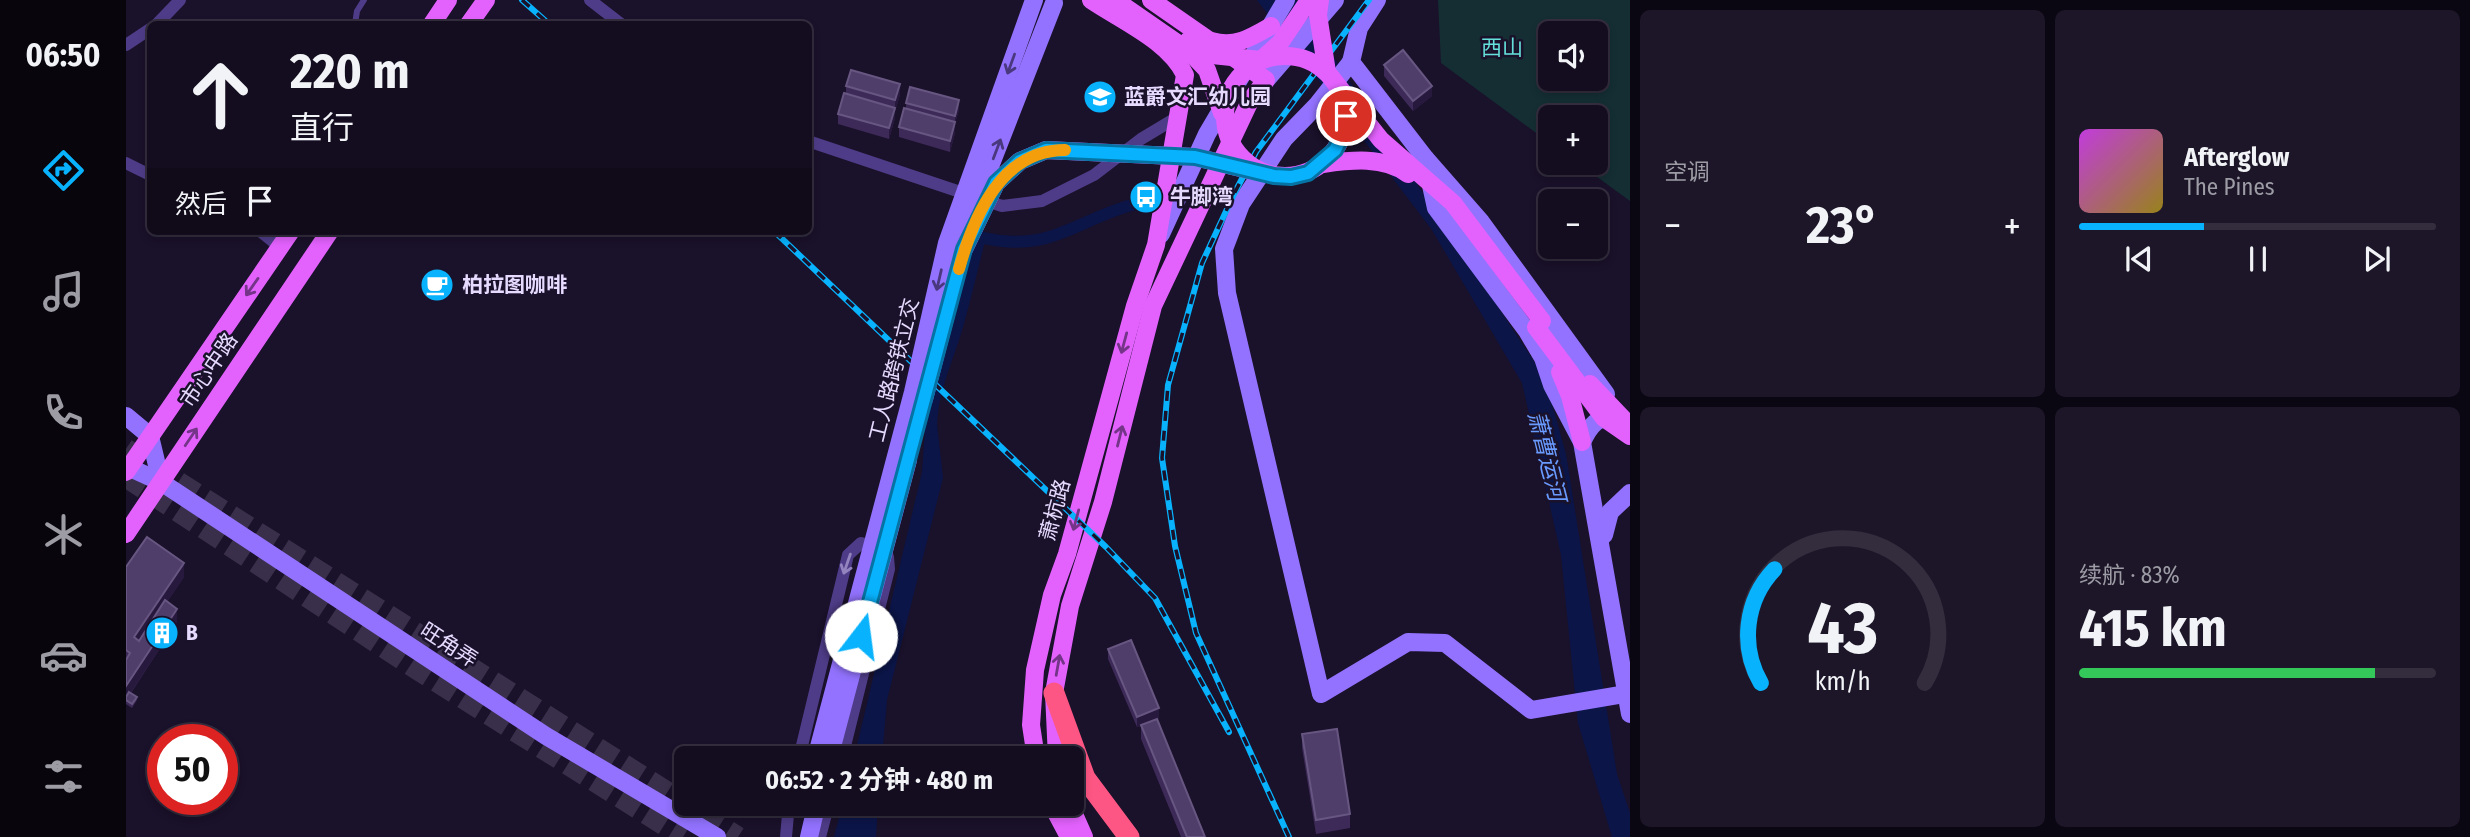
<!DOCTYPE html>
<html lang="zh">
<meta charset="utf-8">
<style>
:root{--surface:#140d20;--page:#1d1629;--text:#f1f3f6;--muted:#9d9ca5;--line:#332d3e;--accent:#08b2fd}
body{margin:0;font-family:"Fira Sans Condensed","Noto Sans SC",sans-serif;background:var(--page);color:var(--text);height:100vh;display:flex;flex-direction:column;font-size:26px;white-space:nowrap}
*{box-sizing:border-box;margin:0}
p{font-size:23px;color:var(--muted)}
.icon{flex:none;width:38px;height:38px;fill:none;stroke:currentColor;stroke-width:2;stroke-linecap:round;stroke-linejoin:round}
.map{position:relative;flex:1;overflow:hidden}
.panel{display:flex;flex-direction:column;gap:10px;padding:10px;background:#0b0712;width:840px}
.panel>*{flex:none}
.top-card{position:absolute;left:21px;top:21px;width:665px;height:214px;border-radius:10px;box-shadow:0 4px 10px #0003,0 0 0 2px var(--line);background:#140d20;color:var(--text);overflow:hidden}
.controls{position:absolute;left:1412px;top:21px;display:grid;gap:14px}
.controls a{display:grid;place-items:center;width:70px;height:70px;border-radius:10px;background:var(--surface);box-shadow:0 4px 10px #0003,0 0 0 2px var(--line);font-size:35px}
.speed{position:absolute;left:21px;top:724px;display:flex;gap:14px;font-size:35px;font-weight:700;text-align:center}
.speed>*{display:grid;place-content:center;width:91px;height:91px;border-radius:50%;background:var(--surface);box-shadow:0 4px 10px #0003,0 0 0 2px var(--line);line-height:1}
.speed .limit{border:10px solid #d22;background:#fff;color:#111}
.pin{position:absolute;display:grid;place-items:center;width:60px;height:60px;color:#fff;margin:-30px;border:4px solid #fff;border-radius:50%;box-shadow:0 2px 7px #0007}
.me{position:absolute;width:77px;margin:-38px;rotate:15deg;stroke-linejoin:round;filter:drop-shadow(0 0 5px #0008)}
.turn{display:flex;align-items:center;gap:24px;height:147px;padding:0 28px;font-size:32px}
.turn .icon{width:91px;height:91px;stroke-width:2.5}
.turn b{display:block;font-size:49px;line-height:60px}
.then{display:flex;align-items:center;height:66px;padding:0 28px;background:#0003;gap:14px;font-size:26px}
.big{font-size:52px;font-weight:700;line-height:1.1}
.panel .widget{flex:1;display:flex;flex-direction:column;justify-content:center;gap:10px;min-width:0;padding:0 24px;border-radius:10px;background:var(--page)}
.panel .dial{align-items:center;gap:0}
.dial svg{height:182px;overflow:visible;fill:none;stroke:var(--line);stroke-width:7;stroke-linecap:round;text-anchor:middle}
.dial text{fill:var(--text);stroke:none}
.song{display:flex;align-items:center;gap:21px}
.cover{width:84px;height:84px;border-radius:10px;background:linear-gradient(135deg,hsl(290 70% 55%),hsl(50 70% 35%))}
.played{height:7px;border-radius:4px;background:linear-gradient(90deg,var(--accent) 35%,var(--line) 35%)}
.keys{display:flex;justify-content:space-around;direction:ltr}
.heat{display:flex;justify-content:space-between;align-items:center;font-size:38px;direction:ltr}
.charge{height:10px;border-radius:5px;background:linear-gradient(90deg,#34c759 83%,var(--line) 0)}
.panel .tiles{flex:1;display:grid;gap:10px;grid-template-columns:repeat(2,1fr)}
.trip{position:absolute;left:548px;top:746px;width:410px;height:70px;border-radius:10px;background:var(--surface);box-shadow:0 4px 10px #0003,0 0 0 2px var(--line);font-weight:700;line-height:70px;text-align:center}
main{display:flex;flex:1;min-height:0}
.menu{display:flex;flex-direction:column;width:126px;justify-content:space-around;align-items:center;background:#08050d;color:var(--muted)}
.menu .icon{width:49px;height:49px}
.menu .on{color:var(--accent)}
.menu b{font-size:32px;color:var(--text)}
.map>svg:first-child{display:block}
</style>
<main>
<nav class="menu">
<b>06:50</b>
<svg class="icon on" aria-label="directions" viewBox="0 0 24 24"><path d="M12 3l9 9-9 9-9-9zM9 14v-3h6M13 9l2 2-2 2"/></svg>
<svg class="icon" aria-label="music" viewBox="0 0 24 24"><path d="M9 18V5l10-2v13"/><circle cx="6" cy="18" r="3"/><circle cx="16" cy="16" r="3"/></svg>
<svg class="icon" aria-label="phone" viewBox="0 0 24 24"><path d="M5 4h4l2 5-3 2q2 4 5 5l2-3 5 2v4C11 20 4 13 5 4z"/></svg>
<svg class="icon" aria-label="climate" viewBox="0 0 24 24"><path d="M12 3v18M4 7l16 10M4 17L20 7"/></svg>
<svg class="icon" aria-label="car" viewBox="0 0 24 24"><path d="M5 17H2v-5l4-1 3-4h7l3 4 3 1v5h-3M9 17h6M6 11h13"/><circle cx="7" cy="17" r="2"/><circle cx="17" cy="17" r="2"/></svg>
<svg class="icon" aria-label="filters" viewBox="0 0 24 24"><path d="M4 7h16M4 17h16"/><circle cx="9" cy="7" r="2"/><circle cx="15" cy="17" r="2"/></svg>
</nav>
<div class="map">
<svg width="1504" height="837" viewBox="0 0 1504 837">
<rect width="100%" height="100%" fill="#1a112a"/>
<path fill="#142e34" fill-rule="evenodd" d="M1312 0H1504V201L1452 163H1470V117H1424V143L1315 63ZM1424 33H1470V79H1424Z"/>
<g fill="#0b1548">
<path d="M1131 0H1170L1419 378 1440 454 1491 774 1504 813V837H1486L1452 723 1435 555 1396 383 1306 230Z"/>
<path d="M800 415H810L817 478 761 700 756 758H728L796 472Z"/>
<path d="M717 803H752L750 837H708Z"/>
</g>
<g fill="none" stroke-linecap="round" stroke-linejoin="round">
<path stroke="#0b1548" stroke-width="12" d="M805 429C805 396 817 369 827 339 838 305 845 270 854 237 925 255 951 218 1013 203"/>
<g stroke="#392f4a" stroke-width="21" stroke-dasharray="21 10" stroke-linecap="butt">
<path d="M0 449 612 837"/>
<path d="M0 477 289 668 557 837"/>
</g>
<path stroke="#4f3c88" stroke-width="6" d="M229 24 231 11 238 0"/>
<g stroke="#4f3c88" stroke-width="12">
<path d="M464 0 495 24"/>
<path d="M31 24 54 0"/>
<path d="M0 45 24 29"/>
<path d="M682 141 876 206 916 201 968 175 1015 139 1050 118"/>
<path d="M0 163 24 175"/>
<path d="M134 231 154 247"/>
<path d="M673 758 722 555 735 543 748 546 762 557 763 569 716 758"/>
<path d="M660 837 663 803"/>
<path d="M694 837 703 803"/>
</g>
<g stroke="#9272fe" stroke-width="18">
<path d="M1251 0 1233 28 1225 62 1299 158 1355 222 1480 394"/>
<path d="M1225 62 1191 105 1158 139 1115 204 1098 249 1101 293 1195 694 1282 642 1319 643 1405 710 1499 694"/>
<path d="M1140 80 1209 0"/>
<path d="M1299 158 1310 208 1401 331 1417 358 1426 385 1456 442 1504 714"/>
<path d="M1035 234 1081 134 1160 0"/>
<path d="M0 416 24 436 35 482"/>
<path d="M1456 442C1463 427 1473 412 1492 419"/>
<path d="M0 466 35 482 420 736 591 837"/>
<path d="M1478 535 1484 512 1504 493"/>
<path d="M683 837 691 803"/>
</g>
<g stroke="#e362fe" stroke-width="18">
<path d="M306 24 322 0"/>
<path d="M343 24 360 0"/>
<path d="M1086 41C1109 48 1126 37 1145 26"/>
<path d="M1135 60 1154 43 1183 0"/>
<path d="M1410 327 1478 418 1504 436"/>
<path d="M1434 372 1444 396 1456 442"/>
<path d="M1464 384 1503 425"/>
<path d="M0 472 165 231"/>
<path d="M0 534 204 231"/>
<path d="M910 758 905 725 909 670 926 595 941 554 1009 306 1030 245 1059 75C1043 41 996 21 965 0"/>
<path d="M931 758 928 693 944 606 977 502 1027 306 1124 101 1140 80 1025 0"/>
<path d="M925 803 943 837"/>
<path d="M943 803 958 837"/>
</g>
<path stroke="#fe5684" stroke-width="21" d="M928 693 959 778 1003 837"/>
<defs>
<g id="rail">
<path d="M396 0 423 24"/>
<path d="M648 231 980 547 1029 598 1103 732"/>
<path d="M1163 837 1070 633 1049 546 1036 458 1042 385 1076 263 1108 194 1130 152 1243 0"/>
</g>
</defs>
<use href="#rail" stroke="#08b2fd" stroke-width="6"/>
<use href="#rail" stroke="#1a112a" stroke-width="3.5" stroke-dasharray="10" stroke-linecap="butt"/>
<g stroke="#9272fe" stroke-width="18">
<path d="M798 399 847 210 928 3"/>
<path d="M690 758 787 392 821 243 908 0"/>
<path d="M703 758 782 460"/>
</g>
<g stroke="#e362fe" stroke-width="18">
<path d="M989 0 1064 52 1081 70 1096 113"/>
<path d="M1194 0 1192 15 1201 72 1255 140 1327 203 1416 321"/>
<path d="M1062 41 1086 55 1135 60"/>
<circle cx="1159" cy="116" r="60"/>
<path d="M1197 164C1225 160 1258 156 1282 174"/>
<path d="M838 249 870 183 894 161 920 150 1069 157 1127 171"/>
</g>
</g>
<g fill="#3d2a58">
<path d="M1258 65 1306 96 1287 111 1258 76Z"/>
<path d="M720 86 774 95 769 111V118L763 139 712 124V114L720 94Z"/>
<path d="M780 103 833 110 829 123V133L824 152 773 137V127L780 108Z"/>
<path d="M0 567 58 577 41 602 51 622 5 693 11 700 6 708 0 704Z"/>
<path d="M982 649 1033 718 1031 719 1079 837H1055L1015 739V726L1011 727 982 659Z"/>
<path d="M1176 734 1224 814V828L1190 834 1176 748Z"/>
</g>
<g fill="#27183e">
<path d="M774 84V95L769 111V100Z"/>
<path d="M1306 86V96L1287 111V101Z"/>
<path d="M833 100V110L829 123V133L824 152V141L829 125V116Z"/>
<path d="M769 108V118L763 139V128Z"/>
<path d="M58 563V577L8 651V637Z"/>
<path d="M51 609V622L0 700V686Z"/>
<path d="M1033 708V718L1011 727V717Z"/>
</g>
<g fill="#4f3d6a" stroke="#675681" stroke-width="2">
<path d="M1277 50 1306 86 1287 101 1258 65Z"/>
<path d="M725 70 774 84 769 100 720 86Z"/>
<path d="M784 87 833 100 829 116 780 103Z"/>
<path d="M718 93 769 108 763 128 712 114Z"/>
<path d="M778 108 829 122 824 141 773 127Z"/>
<path d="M21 537 58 563 8 637 13 641 39 600 51 609 0 686V660L4 653 0 650V567Z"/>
<path d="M1005 640 1033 708 1011 717 982 649Z"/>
<path d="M3 692 11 697 6 704 0 700V697Z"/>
<path d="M1031 719 1079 837H1061L1015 725Z"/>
<path d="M1211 729 1224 814 1190 820 1176 734Z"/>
</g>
<defs><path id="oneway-shaft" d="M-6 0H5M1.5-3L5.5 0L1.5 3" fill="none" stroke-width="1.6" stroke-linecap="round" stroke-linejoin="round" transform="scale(1.75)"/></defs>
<g stroke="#4a387f">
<use href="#oneway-shaft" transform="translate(885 64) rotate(110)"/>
<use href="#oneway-shaft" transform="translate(871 149) rotate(-69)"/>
<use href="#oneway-shaft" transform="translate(813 280) rotate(103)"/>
</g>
<g stroke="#743589">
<use href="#oneway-shaft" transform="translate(126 287) rotate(125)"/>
<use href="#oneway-shaft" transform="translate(998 343) rotate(105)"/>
<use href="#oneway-shaft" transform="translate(994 436) rotate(-76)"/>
<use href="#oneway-shaft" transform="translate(65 437) rotate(-56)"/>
<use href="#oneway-shaft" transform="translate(950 520) rotate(105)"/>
<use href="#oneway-shaft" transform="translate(932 665) rotate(-80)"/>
</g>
<use stroke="#9383be" href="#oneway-shaft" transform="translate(721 564) rotate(109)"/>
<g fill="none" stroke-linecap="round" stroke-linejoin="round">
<defs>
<path id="route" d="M735 636 838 249 870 183 894 161 920 150 1069 157 1148 176 1165 177 1182 173 1209 150 1217 134 1220 116"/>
</defs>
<use href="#route" stroke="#0574a4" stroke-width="18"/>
<use href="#route" stroke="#08b2fd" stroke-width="12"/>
<path stroke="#f59e0b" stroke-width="12" d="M833 269C848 215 876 150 939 150"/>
</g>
<defs>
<symbol id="school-disc" viewBox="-11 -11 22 22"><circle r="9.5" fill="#08b2fd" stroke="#1a112a"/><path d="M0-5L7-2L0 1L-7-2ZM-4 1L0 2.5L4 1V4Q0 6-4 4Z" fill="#fff"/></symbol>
<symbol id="bus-disc" viewBox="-11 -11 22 22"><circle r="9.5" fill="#08b2fd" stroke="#1a112a"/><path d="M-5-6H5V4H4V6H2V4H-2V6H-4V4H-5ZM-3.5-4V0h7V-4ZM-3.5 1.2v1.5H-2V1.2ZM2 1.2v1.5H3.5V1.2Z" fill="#fff"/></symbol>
<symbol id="cafe-disc" viewBox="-11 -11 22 22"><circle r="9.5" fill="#08b2fd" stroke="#1a112a"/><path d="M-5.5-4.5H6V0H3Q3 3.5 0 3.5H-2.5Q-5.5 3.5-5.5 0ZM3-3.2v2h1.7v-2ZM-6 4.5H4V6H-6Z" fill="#fff"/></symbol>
<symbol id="building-disc" viewBox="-11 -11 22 22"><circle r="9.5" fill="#08b2fd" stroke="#1a112a"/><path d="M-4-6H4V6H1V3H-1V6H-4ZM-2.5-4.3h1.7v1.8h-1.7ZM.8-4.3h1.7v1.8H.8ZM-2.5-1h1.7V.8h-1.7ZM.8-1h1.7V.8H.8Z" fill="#fff"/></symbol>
</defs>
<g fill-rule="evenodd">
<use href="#school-disc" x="955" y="78" width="38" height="38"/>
<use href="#bus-disc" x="1001" y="178" width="38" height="38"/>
<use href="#cafe-disc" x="292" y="266" width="38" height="38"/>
<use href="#building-disc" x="17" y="614" width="38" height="38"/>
</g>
<g text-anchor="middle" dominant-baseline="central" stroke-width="5" stroke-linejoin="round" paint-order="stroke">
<g font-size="21" fill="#65e0da" stroke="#1a112a">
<text x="1376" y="48">西山</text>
</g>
<g font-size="21" font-weight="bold" fill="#e6daff" stroke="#1a112a" text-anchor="start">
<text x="998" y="97">蓝爵文汇幼儿园</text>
<text x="1044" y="197">牛脚湾</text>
<text x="336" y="285">柏拉图咖啡</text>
<text x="60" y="633">B</text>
</g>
<g font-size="21" fill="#e6daff" stroke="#1a112a">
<text transform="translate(83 370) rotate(-56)">市心中路</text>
<text transform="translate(768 370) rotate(-76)">工人路跨铁立交</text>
<text transform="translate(929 510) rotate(-75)">萧杭路</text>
<text transform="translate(323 645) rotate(33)">旺角弄</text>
</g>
<g font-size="23" font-style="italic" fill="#699afe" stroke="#1a112a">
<text transform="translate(1421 456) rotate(76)">萧曹运河</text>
</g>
</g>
</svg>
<div class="controls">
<a><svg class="icon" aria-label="sound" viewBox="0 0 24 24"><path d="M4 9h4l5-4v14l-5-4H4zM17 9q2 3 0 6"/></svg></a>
<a>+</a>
<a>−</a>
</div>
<div class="speed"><div class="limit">50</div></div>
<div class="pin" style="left:1220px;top:116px;background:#d93025"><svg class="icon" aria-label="arrive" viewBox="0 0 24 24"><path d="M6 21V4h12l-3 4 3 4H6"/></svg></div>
<svg class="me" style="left:735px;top:636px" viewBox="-20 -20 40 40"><circle r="19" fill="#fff"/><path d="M0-13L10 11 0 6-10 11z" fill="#08b2fd"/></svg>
<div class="trip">06:52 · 2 分钟 · 480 m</div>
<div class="top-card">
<div class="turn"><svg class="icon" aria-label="ahead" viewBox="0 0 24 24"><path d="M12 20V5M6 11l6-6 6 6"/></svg><div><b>220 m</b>直行</div></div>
<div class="then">然后<svg class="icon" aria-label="arrive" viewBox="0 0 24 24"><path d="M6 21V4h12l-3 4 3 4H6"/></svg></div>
</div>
</div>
<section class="panel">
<div class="tiles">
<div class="widget"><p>空调</p>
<div class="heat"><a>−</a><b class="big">23°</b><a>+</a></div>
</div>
<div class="widget">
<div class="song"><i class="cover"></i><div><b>Afterglow</b><p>The Pines</p></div></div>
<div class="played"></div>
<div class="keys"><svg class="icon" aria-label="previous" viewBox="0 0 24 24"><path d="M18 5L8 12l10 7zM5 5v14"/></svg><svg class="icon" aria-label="pause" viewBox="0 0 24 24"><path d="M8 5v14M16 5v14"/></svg><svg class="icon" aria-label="next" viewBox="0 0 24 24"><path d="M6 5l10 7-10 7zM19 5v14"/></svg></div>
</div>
<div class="widget dial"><svg viewBox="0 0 100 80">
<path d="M14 69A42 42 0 1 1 86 69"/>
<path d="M14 69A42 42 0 0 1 20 19" stroke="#08b2fd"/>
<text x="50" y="56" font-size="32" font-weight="700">43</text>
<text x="50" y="72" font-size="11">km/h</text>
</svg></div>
<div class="widget"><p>续航 · 83%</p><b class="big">415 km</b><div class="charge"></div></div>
</div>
</section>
</main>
